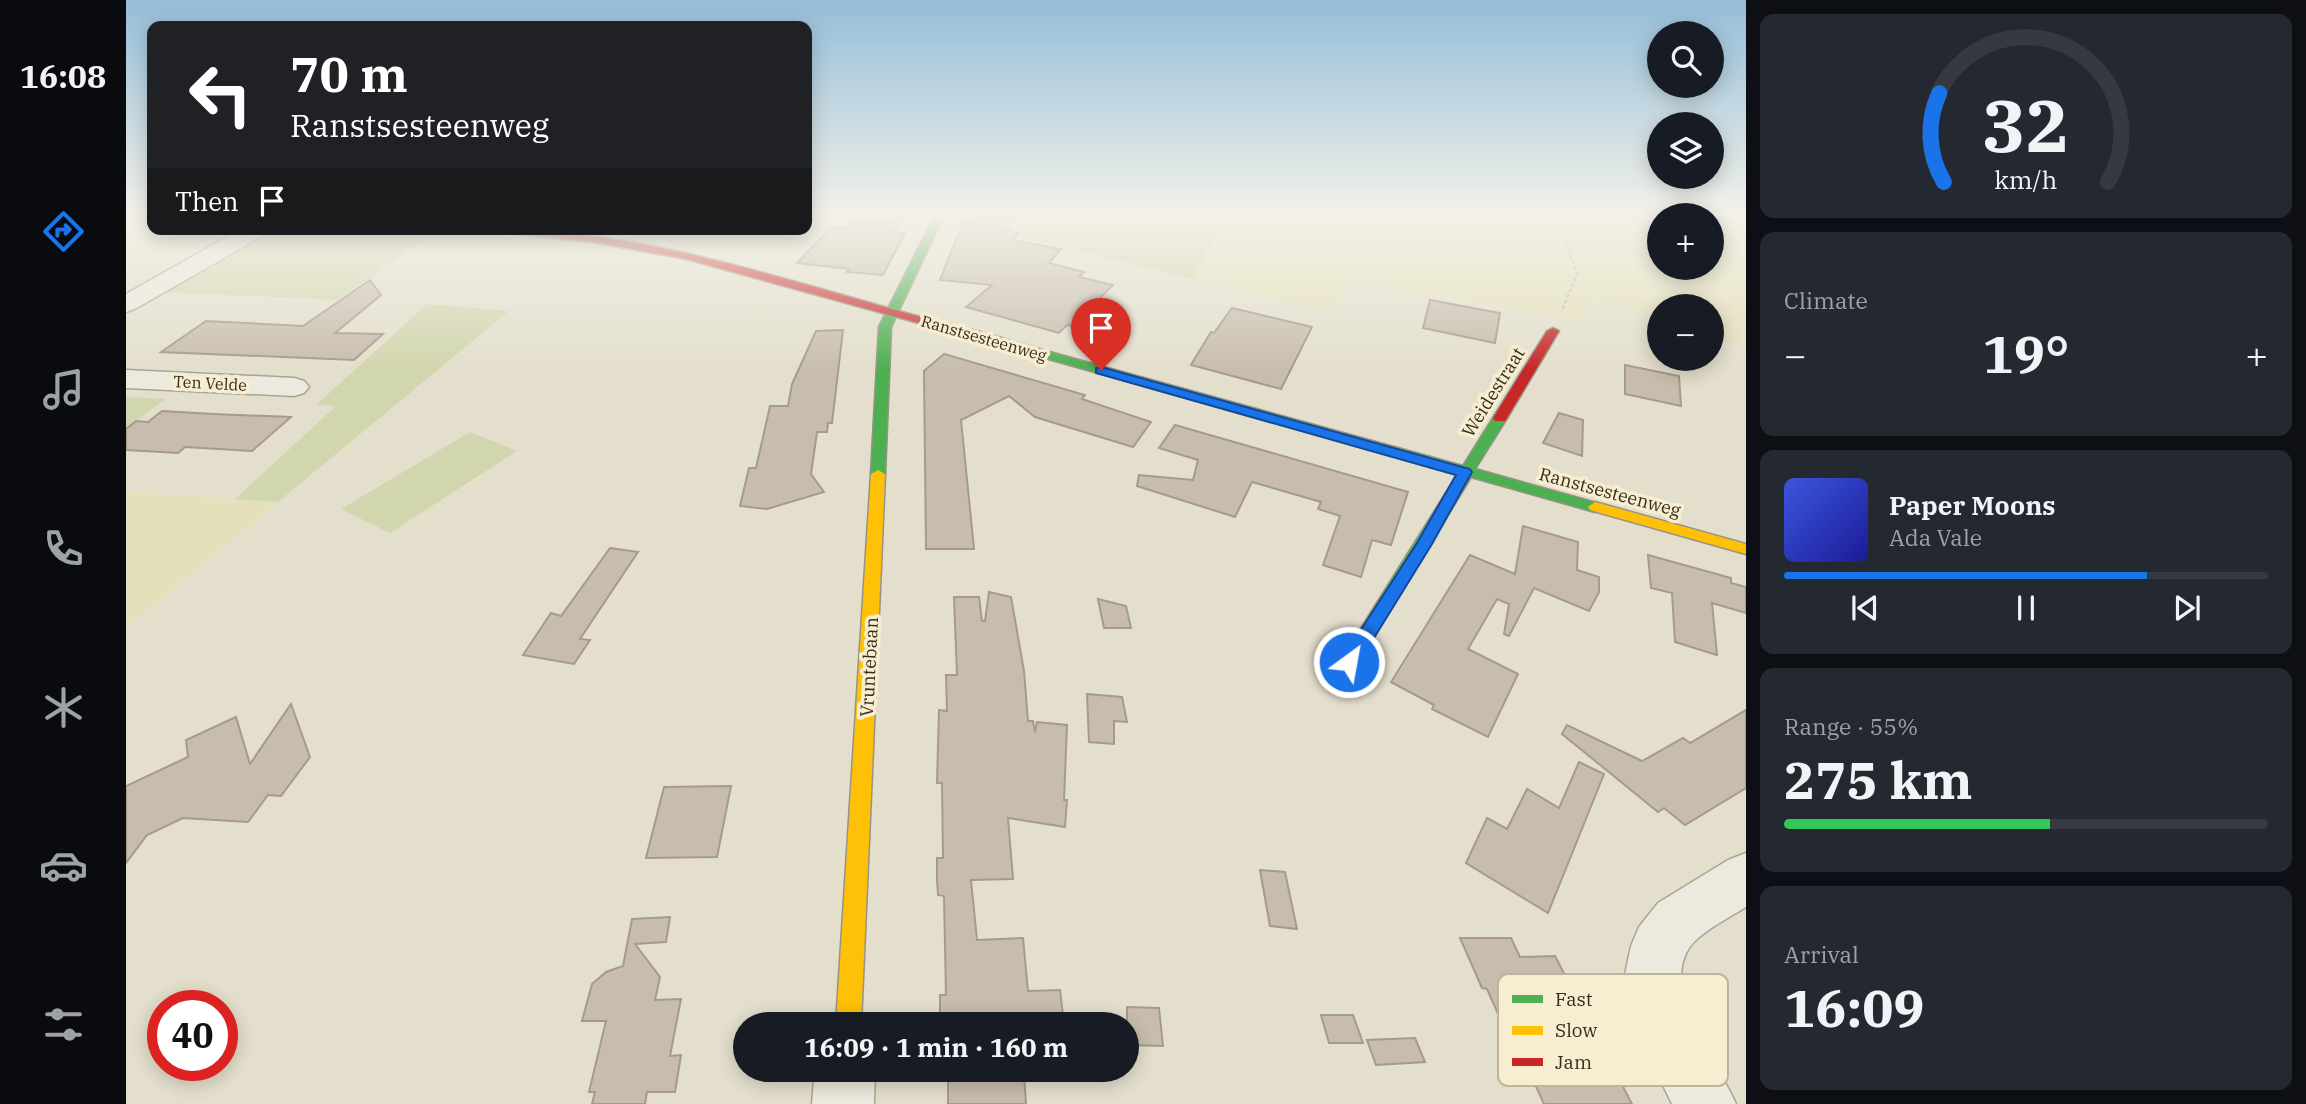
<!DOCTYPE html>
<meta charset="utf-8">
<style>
:root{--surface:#171b24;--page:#242831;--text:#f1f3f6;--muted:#9ea1a6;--line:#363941;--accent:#1a73e8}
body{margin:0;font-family:"IBM Plex Serif",serif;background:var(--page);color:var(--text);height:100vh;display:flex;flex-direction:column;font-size:26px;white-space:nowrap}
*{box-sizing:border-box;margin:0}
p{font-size:23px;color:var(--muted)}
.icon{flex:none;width:38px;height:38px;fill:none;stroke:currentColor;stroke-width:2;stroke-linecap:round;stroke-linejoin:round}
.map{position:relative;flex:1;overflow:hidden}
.details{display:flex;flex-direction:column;gap:14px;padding:14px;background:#0d0f14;width:560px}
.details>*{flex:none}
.top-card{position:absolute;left:21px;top:21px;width:665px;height:214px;border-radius:14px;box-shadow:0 4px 18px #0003;background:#202124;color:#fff;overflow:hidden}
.fabs{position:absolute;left:1521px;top:21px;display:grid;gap:14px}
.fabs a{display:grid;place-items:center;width:77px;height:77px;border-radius:50%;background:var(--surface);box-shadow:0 4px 18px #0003;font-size:35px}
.speed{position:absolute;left:21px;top:990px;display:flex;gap:14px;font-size:35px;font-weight:700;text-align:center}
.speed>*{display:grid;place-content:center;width:91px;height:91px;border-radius:50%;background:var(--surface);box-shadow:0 4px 18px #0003;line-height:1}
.speed .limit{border:10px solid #d22;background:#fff;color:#111}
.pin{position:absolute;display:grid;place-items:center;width:60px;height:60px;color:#fff;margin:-72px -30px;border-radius:50% 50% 50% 0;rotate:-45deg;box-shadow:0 0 7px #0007}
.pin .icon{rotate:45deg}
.me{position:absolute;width:77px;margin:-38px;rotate:32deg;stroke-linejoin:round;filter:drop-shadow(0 0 5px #0008)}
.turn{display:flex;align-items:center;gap:24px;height:147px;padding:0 28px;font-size:32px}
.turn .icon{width:91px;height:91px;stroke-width:2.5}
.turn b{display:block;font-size:49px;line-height:60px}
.then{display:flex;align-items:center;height:66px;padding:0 28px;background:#0003;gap:14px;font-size:26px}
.big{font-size:52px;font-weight:700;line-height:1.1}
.details .tile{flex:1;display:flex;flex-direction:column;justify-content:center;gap:10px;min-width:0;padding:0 24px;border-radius:14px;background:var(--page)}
.details .dial{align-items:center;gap:0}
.dial svg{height:182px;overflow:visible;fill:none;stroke:var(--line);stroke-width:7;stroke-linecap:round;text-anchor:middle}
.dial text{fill:var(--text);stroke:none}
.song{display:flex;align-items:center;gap:21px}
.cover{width:84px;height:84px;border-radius:10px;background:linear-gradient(135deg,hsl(230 70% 55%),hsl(240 70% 35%))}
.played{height:7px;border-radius:4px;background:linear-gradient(90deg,var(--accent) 75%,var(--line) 75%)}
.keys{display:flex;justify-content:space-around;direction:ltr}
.heat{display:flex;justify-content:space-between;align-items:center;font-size:38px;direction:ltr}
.charge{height:10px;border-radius:5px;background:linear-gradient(90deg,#34c759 55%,var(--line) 0)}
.trip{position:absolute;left:607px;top:1012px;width:406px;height:70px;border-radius:35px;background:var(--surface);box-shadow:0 4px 18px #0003;font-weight:700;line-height:70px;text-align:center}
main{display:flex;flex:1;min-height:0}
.dock{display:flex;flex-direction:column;width:126px;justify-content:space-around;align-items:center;background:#090b0e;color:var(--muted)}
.dock .icon{width:49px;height:49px}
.dock .on{color:var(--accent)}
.dock b{font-size:32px;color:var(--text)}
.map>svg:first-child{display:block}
</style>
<main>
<nav class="dock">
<b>16:08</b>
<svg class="icon on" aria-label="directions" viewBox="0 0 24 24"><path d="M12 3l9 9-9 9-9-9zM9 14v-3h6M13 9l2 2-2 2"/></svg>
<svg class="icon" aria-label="music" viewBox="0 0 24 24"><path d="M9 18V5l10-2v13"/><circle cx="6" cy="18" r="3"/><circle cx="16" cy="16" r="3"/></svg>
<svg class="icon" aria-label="phone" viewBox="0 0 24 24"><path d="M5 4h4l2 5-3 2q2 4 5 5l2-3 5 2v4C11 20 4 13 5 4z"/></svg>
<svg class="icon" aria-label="climate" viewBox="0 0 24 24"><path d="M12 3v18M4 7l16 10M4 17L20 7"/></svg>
<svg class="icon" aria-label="car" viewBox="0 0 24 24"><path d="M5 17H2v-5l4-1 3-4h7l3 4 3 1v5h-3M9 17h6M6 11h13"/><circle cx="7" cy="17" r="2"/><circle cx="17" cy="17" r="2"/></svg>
<svg class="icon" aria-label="filters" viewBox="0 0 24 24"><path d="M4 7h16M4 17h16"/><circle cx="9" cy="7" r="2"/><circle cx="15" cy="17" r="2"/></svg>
</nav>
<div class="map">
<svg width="1620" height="1104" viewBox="0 0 1620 1104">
<rect width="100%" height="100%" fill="#e4dfcc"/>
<g fill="#e5e0bc">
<path d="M1101 215H1533V268H1586V215H1620V345L1586 335V306H1533V318L1465 297 1453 320 1225 281 1202 312 1066 279Z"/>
<path d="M0 492 109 499 152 502 0 628Z"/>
</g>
<g fill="#d2d6ae">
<path d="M904 215H1101L1066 279 895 236Z"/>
<path d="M156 229 309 232 212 300 39 292Z"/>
<path d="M301 304 383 311 152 502 109 499 210 406 190 405Z"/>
<path d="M0 397 40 399 0 428Z"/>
<path d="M344 432 391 451 264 533 215 509Z"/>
</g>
<g fill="#c8bdad" stroke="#a59a8b" stroke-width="2">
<path d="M728 215H778L769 232 779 233 757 275 721 272 723 269 671 263 706 227 720 228Z"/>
<path d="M840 215 887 218 881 231 893 233 886 240 935 249 923 263 958 272 953 277 987 285 946 326 941 325 933 333 840 307 866 285 814 280Z"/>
<path d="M244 280 255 295 209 333 257 334 228 360 35 352 80 321 177 326Z"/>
<path d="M1304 300 1374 313 1369 343 1297 328Z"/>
<path d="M1106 308 1186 327 1155 389 1065 365 1085 332 1088 333Z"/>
<path d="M717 330 706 423H702L701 432H691L685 474 698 492 641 509 614 506 623 468H630L644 406H662L666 384 690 331Z"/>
<path d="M818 354 959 395 956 399 1025 422 1007 447 909 417 883 396 835 420 848 549H800L798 371Z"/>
<path d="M1499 365 1553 376 1555 406 1499 394Z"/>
<path d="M36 411 87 414 165 417 126 451 59 447 52 453 0 450V429L10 421 22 422Z"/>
<path d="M1433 413 1457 420 1456 456 1417 443Z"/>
<path d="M1049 425 1282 492 1265 545 1246 540 1235 577 1197 565 1214 516 1192 509 1195 502 1126 482 1109 517 1011 486 1013 475 1067 480 1072 460 1033 448Z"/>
<path d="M1397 526 1452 542 1451 570 1473 577V592L1463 611 1408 588 1383 636 1378 634 1383 604 1371 599 1342 649 1392 674 1362 737 1306 709 1308 705 1265 682 1344 555 1389 574Z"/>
<path d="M484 548 512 552 454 639 464 640 448 664 397 655 425 613 435 616Z"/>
<path d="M1522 555 1605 578V583L1620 587V613L1586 603 1591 655 1549 642 1546 593 1525 588Z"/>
<path d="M863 592 885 597 898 671 902 721H907L909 732 911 722 941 725 938 800H941L939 827 882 818 887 879 845 880 851 940 897 938 902 991 934 990 938 1024H814V995H820L818 896 812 895 811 880V858H817L816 783H811L813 710 821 711 820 675H831L828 597H853L856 621H859Z"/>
<path d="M972 599 1000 606 1005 628H978Z"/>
<path d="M961 694 996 697 1001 722 988 721V744L963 742Z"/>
<path d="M165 704 184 757 155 796 142 795 122 822 57 818 21 835 0 863V786L62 757 60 740 110 717 124 764Z"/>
<path d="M1620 710V788L1559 825 1538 808 1532 812 1436 734 1441 725 1516 761 1557 738 1564 743Z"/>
<path d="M1453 762 1478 774 1422 913 1340 863 1361 818 1381 829 1401 789 1433 808Z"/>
<path d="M605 786 591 857 520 858 538 787Z"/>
<path d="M1134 870 1159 872 1171 929 1144 926Z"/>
<path d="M544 917 540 942 509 944 534 977 529 1000 555 999 544 1056 555 1055 549 1092H521L519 1104H466L469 1092H463L480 1021H456L466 984 480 972 497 966 506 919Z"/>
<path d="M1334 938H1385L1394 957 1429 956 1506 1104H1418L1386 1034H1381L1361 989 1356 988Z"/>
<path d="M1001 1007 1033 1008 1037 1046 1001 1045Z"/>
<path d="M1195 1015H1227L1237 1043H1203Z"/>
<path d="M1289 1038 1299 1062 1250 1065 1241 1040Z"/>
<path d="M898 1074 900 1104H822V1076Z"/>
</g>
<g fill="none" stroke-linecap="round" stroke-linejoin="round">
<defs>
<g id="street">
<path d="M115 229H143L140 234 9 309 0 312V294Z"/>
<path d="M0 370 168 378 178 381 183 387 178 393 168 396 0 388Z"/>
<path d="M1620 853V907C1604 917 1584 927 1570 940 1526 982 1592 1062 1610 1104H1546L1506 1021 1498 979 1505 946 1513 927 1532 903 1602 860Z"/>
<path d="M689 1069H749L748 1104H686Z"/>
</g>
<g id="fast">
<path d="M809 215H818L765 327 759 474 752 478 745 474 753 327Z"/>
<path d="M891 343 1337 466 1369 415H1379L1381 418 1349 469 1474 504 1476 507 1469 512 1345 477 1229 667 1223 669 1217 667 1214 662 1217 657 1332 474 887 349 885 347Z"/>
</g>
<g id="slow">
<path d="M752 470 759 474 735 1024H710L745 474Z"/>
<path d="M1469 502 1620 544V554L1464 510 1462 507Z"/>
</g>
<g id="jam">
<path d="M367 229C514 229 655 279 795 317 815 323 884 337 897 347L895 349H887L560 259 467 242 372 232Z"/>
<path d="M1427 328 1433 331 1381 418 1379 421H1369L1367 418 1421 331Z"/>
</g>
</defs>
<use href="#street" stroke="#aaa495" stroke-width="3"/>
<use href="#fast" stroke="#999385" stroke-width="3"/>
<use href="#slow" stroke="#999385" stroke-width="3"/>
<use href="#jam" stroke="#999385" stroke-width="3"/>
<path stroke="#c5c0b5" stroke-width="2.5" stroke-dasharray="3.5 2.5" stroke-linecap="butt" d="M1432 215 1451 274 1436 310"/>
<use href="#street" fill="#ece9de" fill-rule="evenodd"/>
<use href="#fast" fill="#4caf50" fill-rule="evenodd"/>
<use href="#slow" fill="#ffc107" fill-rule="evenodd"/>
<use href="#jam" fill="#c62828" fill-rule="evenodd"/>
</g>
<linearGradient id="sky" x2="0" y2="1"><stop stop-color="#94bdd8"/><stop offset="0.58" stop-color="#f3f1e8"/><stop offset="1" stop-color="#f3f1e8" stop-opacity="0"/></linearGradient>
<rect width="1620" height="370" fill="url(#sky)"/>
<path fill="#1a73e8" stroke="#114b97" stroke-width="2" d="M975 367 1344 469 1346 472 1306 544 1230 667H1217L1214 662 1291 543 1330 475 970 373V368Z"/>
<g text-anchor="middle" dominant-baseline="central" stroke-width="7" stroke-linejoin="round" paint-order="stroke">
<g font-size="16" fill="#392c1d" stroke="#f7eed1">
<text transform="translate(858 338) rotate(16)">Ranstsesteenweg</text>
<text transform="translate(84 383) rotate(3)">Ten Velde</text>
</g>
<g font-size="18" fill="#392c1d" stroke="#f7eed1">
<text transform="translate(1367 392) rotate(-58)">Weidestraat</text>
<text transform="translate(1484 492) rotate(15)">Ranstsesteenweg</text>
<text transform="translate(743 667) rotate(-87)">Vruntebaan</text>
</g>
</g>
<rect x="1372" y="974" width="230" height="112" rx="10" fill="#f7eed1" stroke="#beb49b" stroke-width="2"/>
<rect x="1386" y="995" width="31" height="8" fill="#4caf50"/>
<rect x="1386" y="1026" width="31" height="9" fill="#ffc107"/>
<rect x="1386" y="1058" width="31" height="8" fill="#c62828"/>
<g font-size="19" fill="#392c1d">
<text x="1429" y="1006">Fast</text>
<text x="1429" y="1037">Slow</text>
<text x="1429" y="1069">Jam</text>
</g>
</svg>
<div class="fabs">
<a><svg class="icon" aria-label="search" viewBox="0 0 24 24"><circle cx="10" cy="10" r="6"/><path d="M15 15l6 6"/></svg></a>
<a><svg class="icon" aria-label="layers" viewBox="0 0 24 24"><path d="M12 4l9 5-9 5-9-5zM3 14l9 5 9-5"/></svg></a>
<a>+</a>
<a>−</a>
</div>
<div class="speed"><div class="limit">40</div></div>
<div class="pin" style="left:975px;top:370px;background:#d93025"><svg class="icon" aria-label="arrive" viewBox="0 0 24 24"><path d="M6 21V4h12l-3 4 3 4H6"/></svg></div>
<svg class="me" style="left:1223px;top:662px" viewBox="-20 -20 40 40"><circle r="17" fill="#1a73e8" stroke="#fff" stroke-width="3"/><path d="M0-11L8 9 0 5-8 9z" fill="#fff"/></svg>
<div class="trip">16:09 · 1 min · 160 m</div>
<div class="top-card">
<div class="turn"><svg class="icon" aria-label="left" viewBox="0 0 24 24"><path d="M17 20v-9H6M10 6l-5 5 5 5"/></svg><div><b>70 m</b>Ranstsesteenweg</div></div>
<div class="then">Then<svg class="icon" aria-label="arrive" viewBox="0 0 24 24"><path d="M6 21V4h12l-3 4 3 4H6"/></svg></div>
</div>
</div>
<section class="details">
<div class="tile dial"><svg viewBox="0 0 100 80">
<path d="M14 69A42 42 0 1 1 86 69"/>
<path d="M14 69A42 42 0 0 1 12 30" stroke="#1a73e8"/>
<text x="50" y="56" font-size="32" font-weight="700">32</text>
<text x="50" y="72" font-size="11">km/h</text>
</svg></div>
<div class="tile"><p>Climate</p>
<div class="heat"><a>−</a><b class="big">19°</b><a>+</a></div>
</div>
<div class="tile">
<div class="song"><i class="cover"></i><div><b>Paper Moons</b><p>Ada Vale</p></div></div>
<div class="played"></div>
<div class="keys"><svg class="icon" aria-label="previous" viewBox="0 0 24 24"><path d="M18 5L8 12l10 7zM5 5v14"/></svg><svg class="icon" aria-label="pause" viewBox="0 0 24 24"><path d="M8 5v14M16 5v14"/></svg><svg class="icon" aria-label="next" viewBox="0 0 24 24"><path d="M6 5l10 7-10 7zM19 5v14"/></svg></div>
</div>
<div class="tile"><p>Range · 55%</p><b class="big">275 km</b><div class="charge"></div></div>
<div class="tile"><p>Arrival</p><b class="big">16:09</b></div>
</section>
</main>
